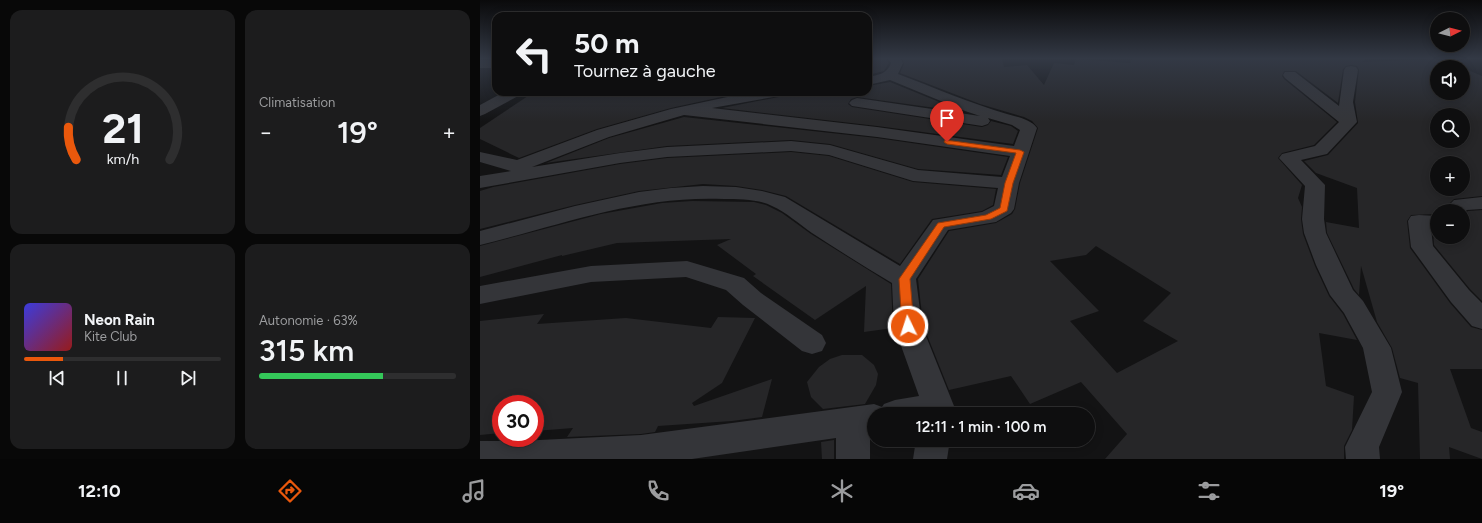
<!DOCTYPE html>
<html lang="fr">
<meta charset="utf-8">
<style>
:root{--surface:#0e0e0f;--page:#1c1c1d;--text:#f1f3f6;--muted:#9b9c9e;--line:#2e2e2f;--accent:#ea580c}
body{margin:0;font-family:Figtree,sans-serif;background:var(--page);color:var(--text);height:100vh;display:flex;flex-direction:column;font-size:15px;white-space:nowrap}
*{box-sizing:border-box;margin:0}
p{font-size:13px;color:var(--muted)}
.icon{flex:none;width:22px;height:22px;fill:none;stroke:currentColor;stroke-width:2;stroke-linecap:round;stroke-linejoin:round}
.map{position:relative;flex:1;overflow:hidden}
.panel{display:flex;flex-direction:column;gap:10px;padding:10px;background:#080808;width:480px}
.panel>*{flex:none}
.guide{position:absolute;left:12px;top:12px;width:380px;height:84px;border-radius:12px;box-shadow:0 2px 10px #0003,0 0 0 1px var(--line);background:#0e0e0f;color:var(--text);overflow:hidden}
.needle{width:26px;rotate:84deg}
.controls{position:absolute;left:950px;top:12px;display:grid;gap:8px}
.controls a{display:grid;place-items:center;width:40px;height:40px;border-radius:50%;background:var(--surface);box-shadow:0 2px 10px #0003,0 0 0 1px var(--line);font-size:20px}
.speed{position:absolute;left:12px;top:395px;display:flex;gap:8px;font-size:20px;font-weight:700;text-align:center}
.speed>*{display:grid;place-content:center;width:52px;height:52px;border-radius:50%;background:var(--surface);box-shadow:0 2px 10px #0003,0 0 0 1px var(--line);line-height:1}
.speed .limit{border:6px solid #d22;background:#fff;color:#111}
.pin{position:absolute;display:grid;place-items:center;width:34px;height:34px;color:#fff;margin:-41px -17px;border-radius:50% 50% 50% 0;rotate:-45deg;box-shadow:0 0 4px #0007}
.pin .icon{rotate:45deg}
.me{position:absolute;width:44px;margin:-22px;rotate:356deg;stroke-linejoin:round;filter:drop-shadow(0 0 3px #0008)}
.turn{display:flex;align-items:center;gap:14px;height:84px;padding:0 16px;font-size:18px}
.turn .icon{width:52px;height:52px;stroke-width:2.5}
.turn b{display:block;font-size:28px;line-height:34px}
.big{font-size:30px;font-weight:600;line-height:1.1}
.panel .card{flex:1;display:flex;flex-direction:column;justify-content:center;gap:6px;min-width:0;padding:0 14px;border-radius:12px;background:var(--page)}
.panel .dial{align-items:center;gap:0}
.dial svg{height:104px;overflow:visible;fill:none;stroke:var(--line);stroke-width:7;stroke-linecap:round;text-anchor:middle}
.dial text{fill:var(--text);stroke:none}
.song{display:flex;align-items:center;gap:12px}
.cover{width:48px;height:48px;border-radius:6px;background:linear-gradient(135deg,hsl(240 70% 55%),hsl(0 70% 35%))}
.played{height:4px;border-radius:2px;background:linear-gradient(90deg,var(--accent) 20%,var(--line) 20%)}
.keys{display:flex;justify-content:space-around;direction:ltr}
.heat{display:flex;justify-content:space-between;align-items:center;font-size:22px;direction:ltr}
.charge{height:6px;border-radius:3px;background:linear-gradient(90deg,#34c759 63%,var(--line) 0)}
.panel .tiles{flex:1;display:grid;gap:10px;grid-template-columns:repeat(2,1fr)}
.trip{position:absolute;left:387px;top:407px;width:228px;height:40px;border-radius:20px;background:var(--surface);box-shadow:0 2px 10px #0003,0 0 0 1px var(--line);font-weight:600;line-height:40px;text-align:center}
.dock{display:flex;height:64px;justify-content:space-around;align-items:center;background:#060606;color:var(--muted)}
.dock .icon{width:28px;height:28px}
.dock .on{color:var(--accent)}
.dock b{font-size:18px;color:var(--text)}
main{display:flex;flex:1;min-height:0}
.map>svg:first-child{display:block}
</style>
<main>
<section class="panel">
<div class="tiles">
<div class="card dial"><svg viewBox="0 0 100 80">
<path d="M14 69A42 42 0 1 1 86 69"/>
<path d="M14 69A42 42 0 0 1 8 44" stroke="#ea580c"/>
<text x="50" y="56" font-size="32" font-weight="700">21</text>
<text x="50" y="72" font-size="11">km/h</text>
</svg></div>
<div class="card"><p>Climatisation</p>
<div class="heat"><a>−</a><b class="big">19°</b><a>+</a></div>
</div>
<div class="card">
<div class="song"><i class="cover"></i><div><b>Neon Rain</b><p>Kite Club</p></div></div>
<div class="played"></div>
<div class="keys"><svg class="icon" aria-label="previous" viewBox="0 0 24 24"><path d="M18 5L8 12l10 7zM5 5v14"/></svg><svg class="icon" aria-label="pause" viewBox="0 0 24 24"><path d="M8 5v14M16 5v14"/></svg><svg class="icon" aria-label="next" viewBox="0 0 24 24"><path d="M6 5l10 7-10 7zM19 5v14"/></svg></div>
</div>
<div class="card"><p>Autonomie · 63%</p><b class="big">315 km</b><div class="charge"></div></div>
</div>
</section>
<div class="map">
<svg width="1002" height="459" viewBox="0 0 1002 459">
<rect width="100%" height="100%" fill="#131314"/>
<g fill="#262628" fill-rule="evenodd">
<path d="M388 58H406L409 63 404 71 388 75Z"/>
<path d="M422 58H522L524 67 547 65 564 85 574 63 594 65 596 59 650 63 653 58H887L882 62 960 59 980 67H957V93H983V68L1002 76V196L974 199 962 211H957V214L931 215 927 221 930 248 970 303 991 327 1002 330V369H970L991 428 1002 432V459L969 447 970 459H940L938 383 920 378 912 348 897 322 881 266 879 295 874 289 847 233 846 222 879 228 877 188 836 173 824 161 848 155 878 123 875 102 879 70 877 66 871 65 866 66 863 69 858 103 816 71H804L802 76 804 79 857 122 834 145 802 153 798 158 822 185 818 198 822 207 821 219 823 234 835 266 849 296 863 314 877 340 839 333 846 386 874 396 872 430 864 446V459H625L647 434 601 382 550 404 531 376 469 390 443 325 438 279 469 231 516 223 532 214 535 209 540 183 558 128 552 121 544 117 500 104 420 73 424 64ZM957 115H983V141H957ZM957 163H983V189H957ZM616 246 691 293 663 321 698 341 637 373 590 321 619 311 570 261 606 255Z"/>
<path d="M410 82 484 112 377 97 371 99 368 104 372 107 502 127 508 125 511 121 531 126 538 131 533 144 397 126 242 108 304 96 307 92H388V86Z"/>
<path d="M54 92H264L191 108 117 129 39 158 0 139V128Z"/>
<path d="M204 117 397 138 528 157 521 175 438 169 350 144 311 140 187 146 66 163 129 138Z"/>
<path d="M311 152 349 156 433 182 516 189 513 205 502 211 452 219 420 264 306 196 282 190 256 186 223 184 159 191 95 205 0 229V191L13 187 140 164 187 158Z"/>
<path d="M212 201 274 202 286 205 302 213 331 234 411 284 413 328 384 332 386 286 335 320 273 276 276 274 237 245 251 239 137 243 82 256V255L0 277V246L121 214 182 203Z"/>
<path d="M1002 210V301L990 289 954 245 953 230H957V237H983V214L988 211Z"/>
<path d="M64 314 57 324 146 318 231 328 238 317 275 318 242 383 212 403 214 406 292 379 282 417 252 421 178 426 175 432 161 434 87 437 93 428 55 431V404H21V433L0 435V321Z"/>
<path d="M362 355H382L394 365 398 374 396 385 385 404 343 409 331 397 327 382 339 367 350 359Z"/>
<path d="M354 440V459H342L341 442Z"/>
</g>
<g fill="none" stroke-linecap="round" stroke-linejoin="round">
<g fill="#343539" fill-rule="evenodd">
<path d="M407 58H420L423 63 418 74C455 88 490 103 527 114 537 117 551 119 557 128L539 183 534 209 531 213 516 222 468 230 436 279 442 326 474 406 473 414H394V432L390 433V459H356V438L212 459H0V441H39L161 435 394 404 402 407 404 404 415 400 439 396 414 326 412 283C385 267 358 250 332 233 319 224 306 212 292 206 278 199 259 199 244 199 159 195 81 225 0 245V231L95 206 159 192 191 188 223 186 256 187 282 191 305 197 420 266 453 220 502 212 514 206 518 188 433 181 349 155 311 151 187 157 140 163 0 188V176L31 171 0 162V152L37 160 117 130 191 109 271 92H306L304 95 299 96 232 108 397 127 534 146 540 130 532 125 508 118 510 121 508 124 502 126 372 106 369 103 372 100 377 98 500 116 485 111 410 80 388 85V77C398 75 407 74 411 63ZM204 115 397 137 530 156 522 177 438 170 350 145 311 141 187 147 140 153 52 167 129 137Z"/>
<rect x="0" y="60" width="16" height="8"/>
<path d="M871 66 876 67 878 70 873 102 877 122 847 154 821 160 845 185 844 219 846 233 873 290 883 301 911 348 922 392 899 447 900 459H866L865 447 892 392 883 348 864 313 850 295 836 265 824 233 822 219 825 186 799 158 802 154 835 146 859 122 805 78 803 75 805 72H815L859 106 864 70 866 67Z"/>
<path d="M24 92H42L40 95 5 114 0 116V105Z"/>
<path d="M1002 197V209L987 210 983 213V211H963L974 200Z"/>
<path d="M939 215 957 216V228H951L953 246 989 290 1002 303V329L992 326 971 302 931 247 928 221 931 216Z"/>
<path d="M207 261 264 278 281 293 342 335 346 343 342 351 332 354 322 351 263 305 246 290 206 277 111 282 0 304V286L111 266Z"/>
<path d="M436 440H470L467 459H433Z"/>
</g>
</g>
<linearGradient id="sky" x2="0" y2="1"><stop stop-color="#0a0a0b"/><stop offset="0.48" stop-color="#333945"/><stop offset="1" stop-color="#333945" stop-opacity="0"/></linearGradient>
<rect width="1002" height="122" fill="url(#sky)"/>
<path fill="#ea580c" stroke="#983908" d="M465 140 540 150 544 152 533 183 527 211 511 219 464 227 430 279 434 326 432 329 428 330 424 329 422 326 419 279 458 223 506 215 520 208 525 183 536 153 467 144 464 142Z"/>
</svg>
<div class="controls">
<a><svg class="needle" viewBox="-14 -14 28 28"><path d="M0-13l5 13h-10z" fill="#e53935"/><path d="M0 13l5-13h-10z" fill="#9b9c9e"/></svg></a>
<a><svg class="icon" aria-label="sound" viewBox="0 0 24 24"><path d="M4 9h4l5-4v14l-5-4H4zM17 9q2 3 0 6"/></svg></a>
<a><svg class="icon" aria-label="search" viewBox="0 0 24 24"><circle cx="10" cy="10" r="6"/><path d="M15 15l6 6"/></svg></a>
<a>+</a>
<a>−</a>
</div>
<div class="speed"><div class="limit">30</div></div>
<div class="pin" style="left:467px;top:142px;background:#d93025"><svg class="icon" aria-label="arrive" viewBox="0 0 24 24"><path d="M6 21V4h12l-3 4 3 4H6"/></svg></div>
<svg class="me" style="left:428px;top:326px" viewBox="-20 -20 40 40"><circle r="17" fill="#ea580c" stroke="#fff" stroke-width="3"/><path d="M0-11L8 9 0 5-8 9z" fill="#fff"/></svg>
<div class="trip">12:11 · 1 min · 100 m</div>
<div class="guide">
<div class="turn"><svg class="icon" aria-label="left" viewBox="0 0 24 24"><path d="M17 20v-9H6M10 6l-5 5 5 5"/></svg><div><b>50 m</b>Tournez à gauche</div></div>
</div>
</div>
</main>
<nav class="dock">
<b>12:10</b>
<svg class="icon on" aria-label="directions" viewBox="0 0 24 24"><path d="M12 3l9 9-9 9-9-9zM9 14v-3h6M13 9l2 2-2 2"/></svg>
<svg class="icon" aria-label="music" viewBox="0 0 24 24"><path d="M9 18V5l10-2v13"/><circle cx="6" cy="18" r="3"/><circle cx="16" cy="16" r="3"/></svg>
<svg class="icon" aria-label="phone" viewBox="0 0 24 24"><path d="M5 4h4l2 5-3 2q2 4 5 5l2-3 5 2v4C11 20 4 13 5 4z"/></svg>
<svg class="icon" aria-label="climate" viewBox="0 0 24 24"><path d="M12 3v18M4 7l16 10M4 17L20 7"/></svg>
<svg class="icon" aria-label="car" viewBox="0 0 24 24"><path d="M5 17H2v-5l4-1 3-4h7l3 4 3 1v5h-3M9 17h6M6 11h13"/><circle cx="7" cy="17" r="2"/><circle cx="17" cy="17" r="2"/></svg>
<svg class="icon" aria-label="filters" viewBox="0 0 24 24"><path d="M4 7h16M4 17h16"/><circle cx="9" cy="7" r="2"/><circle cx="15" cy="17" r="2"/></svg>
<b>19°</b>
</nav>
